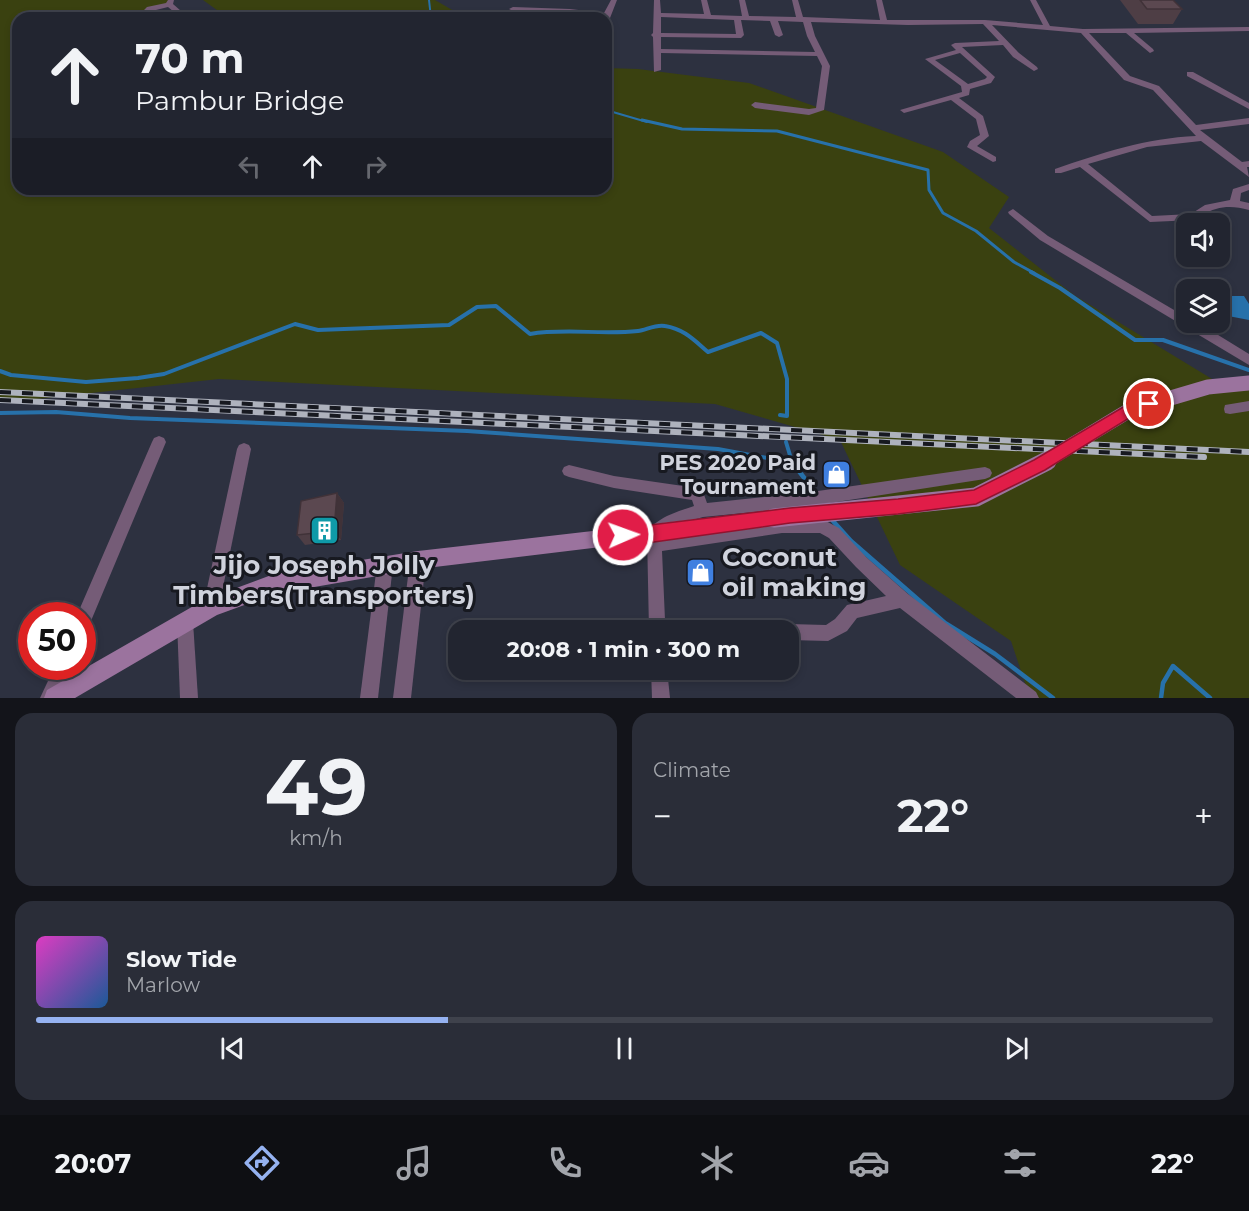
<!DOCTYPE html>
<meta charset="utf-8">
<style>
:root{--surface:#222530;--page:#2a2d38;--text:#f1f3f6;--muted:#a2a5ab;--line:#3f424c;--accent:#95b2f1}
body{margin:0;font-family:Montserrat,sans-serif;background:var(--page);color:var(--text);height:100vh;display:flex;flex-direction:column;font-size:22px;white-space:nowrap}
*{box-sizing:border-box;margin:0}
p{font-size:20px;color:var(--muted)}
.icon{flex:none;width:33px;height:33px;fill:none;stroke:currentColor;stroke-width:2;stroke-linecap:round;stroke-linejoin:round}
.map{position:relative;height:698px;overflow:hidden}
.details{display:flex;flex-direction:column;gap:15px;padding:15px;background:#13141a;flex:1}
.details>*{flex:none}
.guide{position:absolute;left:12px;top:12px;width:600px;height:183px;border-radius:18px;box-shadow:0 3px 9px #0003,0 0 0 2px var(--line);background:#222530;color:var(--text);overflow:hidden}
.buttons{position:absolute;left:1176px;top:213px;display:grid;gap:12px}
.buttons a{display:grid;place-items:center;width:54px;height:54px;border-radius:12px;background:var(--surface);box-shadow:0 3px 9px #0003,0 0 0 2px var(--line);font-size:30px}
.speed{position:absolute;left:18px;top:602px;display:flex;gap:12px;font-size:30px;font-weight:700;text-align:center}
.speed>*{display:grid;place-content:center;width:78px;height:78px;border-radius:50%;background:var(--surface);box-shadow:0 3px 9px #0003,0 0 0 2px var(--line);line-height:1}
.speed .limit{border:9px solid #d22;background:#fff;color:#111}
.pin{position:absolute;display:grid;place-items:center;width:51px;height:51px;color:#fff;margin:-26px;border:3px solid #fff;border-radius:50%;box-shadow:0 2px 6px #0007}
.me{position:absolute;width:66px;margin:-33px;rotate:88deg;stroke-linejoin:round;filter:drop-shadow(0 0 4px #0008)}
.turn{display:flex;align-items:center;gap:21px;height:126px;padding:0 24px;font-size:27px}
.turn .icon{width:78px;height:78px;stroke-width:2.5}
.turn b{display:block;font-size:42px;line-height:51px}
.lanes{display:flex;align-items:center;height:57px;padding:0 24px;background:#0003;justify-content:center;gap:30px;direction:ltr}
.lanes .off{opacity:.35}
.big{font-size:45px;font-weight:700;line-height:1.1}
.details .card{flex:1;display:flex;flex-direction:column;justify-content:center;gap:9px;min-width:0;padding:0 21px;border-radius:18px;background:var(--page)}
.details .dial{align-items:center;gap:0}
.dial b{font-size:78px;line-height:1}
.song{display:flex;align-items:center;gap:18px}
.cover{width:72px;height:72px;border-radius:9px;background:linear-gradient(135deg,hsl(310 70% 55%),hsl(210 70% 35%))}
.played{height:6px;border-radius:3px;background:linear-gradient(90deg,var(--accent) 35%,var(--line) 35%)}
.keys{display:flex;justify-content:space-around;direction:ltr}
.heat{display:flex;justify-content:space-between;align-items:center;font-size:33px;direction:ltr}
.details .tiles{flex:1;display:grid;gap:15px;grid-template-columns:1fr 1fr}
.card:last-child{grid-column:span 2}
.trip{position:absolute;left:448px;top:620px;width:351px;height:60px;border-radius:18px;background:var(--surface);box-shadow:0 3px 9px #0003,0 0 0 2px var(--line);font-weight:700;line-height:60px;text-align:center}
.tab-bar{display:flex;height:96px;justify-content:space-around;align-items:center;background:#0e0f13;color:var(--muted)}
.tab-bar .icon{width:42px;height:42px}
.tab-bar .active{color:var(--accent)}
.tab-bar b{font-size:27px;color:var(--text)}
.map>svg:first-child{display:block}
</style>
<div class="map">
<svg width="1249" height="698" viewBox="0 0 1249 698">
<rect width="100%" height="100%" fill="#2d3140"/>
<g fill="#3a4110">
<path d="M0 0H168L169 2 140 18H18V189H606V68L638 69 749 83 943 152 1009 197 989 228 1074 295 1217 382 1249 378V698H1030L1011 641 900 565 840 440 715 404 219 379 0 403Z"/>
<path d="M203 0H435L466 18H228Z"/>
</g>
<path fill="#2771aa" d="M1220 296H1244L1249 304V320L1223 315 1220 311Z"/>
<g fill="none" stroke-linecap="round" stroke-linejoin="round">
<g stroke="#2771aa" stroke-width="2">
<path d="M429 0 431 18"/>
<path d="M606 110 647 122"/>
</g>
<path stroke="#2771aa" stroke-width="3" d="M642 120 682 129 777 131 928 170 929 190 943 213 976 231 1014 262 1034 273"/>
<g stroke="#2771aa" stroke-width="4">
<path d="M1031 272 1060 288 1135 340H1163L1249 370"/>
<path d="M0 371 11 375 86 382 138 378 164 374 295 324 318 330 449 325 477 307 496 306 530 334C565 328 601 335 638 331 646 330 656 324 665 326 684 329 694 340 708 352L761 333 777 343 787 379V416L780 415"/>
<path d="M0 413 56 412 130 418 467 431 718 449 789 462"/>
<path d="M786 442 792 462"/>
</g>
<g stroke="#2771aa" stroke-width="4.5">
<path d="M781 461 792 463"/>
<path d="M791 461 816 493"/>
<path d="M833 521 851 541 945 623 995 654 1053 698"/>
<path d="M1161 698 1163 683 1173 666 1210 698"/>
</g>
<g fill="#755c77" fill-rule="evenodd">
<path d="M168 0H174L173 4 181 11 182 18H174V12L168 7 152 11 144 18H136L147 7 166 3Z"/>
<path d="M611 0H617L610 18 606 20V18L570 13 513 11 509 9 513 7 570 9 604 13Z"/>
<path d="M654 0H660L661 13 704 14 701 0H707L711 15 742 16 739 0H745L749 16 796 17 792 0H798L803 17 880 20 876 0H882L887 20H985L1043 25 1030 0H1036L1050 26 1083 29 1249 27V31L1134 33 1153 49 1154 51 1150 53 1126 33H1089L1130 76 1159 86 1196 125 1249 118V124L1200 130 1242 162 1249 161V167H1247L1249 177 1201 141 1147 147 1088 164 1152 216 1191 214 1205 205 1230 200 1233 189 1249 184V190L1241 193 1240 201 1249 203V210C1231 205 1218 206 1202 215L1206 224H1196L1194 220 1150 222 1080 167 1061 173H1055V169C1101 153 1147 138 1196 136L1153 90 1124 80 1081 33 992 25 1019 53 1037 67 1038 69 1034 71 1013 57 1003 45 962 47 995 77 991 83 970 89 969 95 959 98 983 116 989 136 977 146 996 157V161L993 162 967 147 970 141 980 135 976 119 951 100 904 113 900 110 962 92 961 86 925 59 956 50 951 45 955 43 999 41 983 24 908 25 811 22 815 36 830 66 824 110 809 115 755 108 751 105 755 102 809 109 816 108 822 66 817 56 661 53V70L654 72 653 37 651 35 653 33ZM661 17 734 20 736 34 661 33ZM741 20 770 21 775 35 779 37 783 35 778 21 803 22 807 36 815 52 661 49V37L741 38 744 35ZM960 53 987 77 985 79 968 84 935 60Z"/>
<path d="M1187 72H1193L1249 103V109L1187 76Z"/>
<path d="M1013 209 1048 236 1186 317V322H1197L1249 354V365L1040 240 1009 214 1008 212Z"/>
<path d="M1220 241 1224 242 1229 251 1228 254 1224 255 1220 252Z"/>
<path d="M1249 401V411L1230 414 1225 413 1224 409 1225 405Z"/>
<path d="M159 436 164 438 166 442 88 628 82 630V615H77L152 442 154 438Z"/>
<path d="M244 443 249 445 251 449 219 607 217 613 211 615 205 613 203 607 237 449 239 445Z"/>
<path d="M569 465 614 476 697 488 702 489 707 503 804 493 985 467 990 469 992 473 990 477 985 479 804 507 703 517 679 524 662 537 782 519H822L839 528 866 557 908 594 1036 692 1039 698H1016L900 608 857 618 847 631 828 641 789 640V630H782L783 626 789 624 826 625 835 619 847 605 886 596 856 567 829 538 820 533H782L662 551 665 620 721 622 727 624 729 630H649L647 534C654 518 679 511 694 506L692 500 614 488 569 477 564 475 562 471 564 467Z"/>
<path d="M418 553 423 555 426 560 411 698H393L410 560 413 555Z"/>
<path d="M385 558 390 560 393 565 378 698H360L377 565 380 560Z"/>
<path d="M185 614 191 616 193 622 198 698H180L177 622 179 616Z"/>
<path d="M55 666H71L58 698H40Z"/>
<path d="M651 669H667L670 698H652Z"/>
</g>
<path fill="#9b739e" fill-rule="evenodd" d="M774 510 780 512 783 518 780 524 774 526 418 569 274 594 217 615 75 698H44L47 690 204 600 274 574 418 551Z"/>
<defs>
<g id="rail">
<path d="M0 392 1249 452"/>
<path d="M0 400 1204 457"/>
</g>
</defs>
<use href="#rail" stroke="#aeb2bd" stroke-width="6"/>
<use href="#rail" stroke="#171920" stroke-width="4" stroke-dasharray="11" stroke-linecap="butt"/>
<path stroke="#9b739e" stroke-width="15" d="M1044 462 1130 410 1208 387 1249 383"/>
<path stroke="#9b739e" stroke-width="19" d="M774 518 976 497 1047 461"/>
</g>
<g fill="#4e3e45">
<path d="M1120 0H1173L1182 9 1173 24H1138Z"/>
<path d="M337 493 344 503 341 540 305 545 297 535Z"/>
</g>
<path fill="#403238" d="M337 493 344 503 341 540 334 531Z"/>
<g fill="#5b4850" stroke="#403238" stroke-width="1.5">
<path d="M1140 0H1173L1182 9H1147Z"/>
<path d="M337 493 334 531 297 535 301 501Z"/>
</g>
<path fill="#e11d48" stroke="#92132f" stroke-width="1.5" d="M1149 398 1155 400 1157 404 1155 409 1134 415 1045 470 976 504 898 514 790 523 654 542 623 543 617 541 614 535 617 529 790 508 898 499 974 490 1034 460 1125 406Z"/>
<defs>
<symbol id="shop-square" viewBox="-11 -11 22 22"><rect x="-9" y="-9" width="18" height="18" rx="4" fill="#3f7fe0" stroke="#171920"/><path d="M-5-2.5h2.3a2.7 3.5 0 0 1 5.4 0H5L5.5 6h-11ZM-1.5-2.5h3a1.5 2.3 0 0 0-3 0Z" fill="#fff"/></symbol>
<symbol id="building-square" viewBox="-11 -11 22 22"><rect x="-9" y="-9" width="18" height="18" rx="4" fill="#0f9aa8" stroke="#171920"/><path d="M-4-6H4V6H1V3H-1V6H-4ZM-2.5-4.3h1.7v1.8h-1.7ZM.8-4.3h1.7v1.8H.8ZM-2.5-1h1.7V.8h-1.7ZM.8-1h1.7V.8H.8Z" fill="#fff"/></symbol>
</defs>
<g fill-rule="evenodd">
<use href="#shop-square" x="820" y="458" width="33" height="33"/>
<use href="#building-square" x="308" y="514" width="33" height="33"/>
<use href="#shop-square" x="684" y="556" width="33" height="33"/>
</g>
<g text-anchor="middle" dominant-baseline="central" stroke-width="6" stroke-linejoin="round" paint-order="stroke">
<g font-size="21" font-weight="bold" fill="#d0d3dd" stroke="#171920" text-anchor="end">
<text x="816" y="462">PES 2020 Paid<tspan x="816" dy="24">Tournament</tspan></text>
</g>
<g font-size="26" font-weight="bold" fill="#d0d3dd" stroke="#171920" text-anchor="start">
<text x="722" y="557">Coconut<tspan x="722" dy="30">oil making</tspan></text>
<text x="324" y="565" text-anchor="middle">Jijo Joseph Jolly<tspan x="324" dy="30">Timbers(Transporters)</tspan></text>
</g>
</g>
</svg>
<div class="buttons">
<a><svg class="icon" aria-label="sound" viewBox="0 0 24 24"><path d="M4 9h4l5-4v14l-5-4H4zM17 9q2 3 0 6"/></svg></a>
<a><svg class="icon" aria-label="layers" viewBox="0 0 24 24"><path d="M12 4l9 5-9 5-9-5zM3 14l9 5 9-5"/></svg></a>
</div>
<div class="speed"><div class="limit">50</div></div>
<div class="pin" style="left:1149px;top:404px;background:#d93025"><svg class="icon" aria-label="arrive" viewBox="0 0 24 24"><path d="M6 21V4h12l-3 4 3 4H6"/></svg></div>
<svg class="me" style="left:623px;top:535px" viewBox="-20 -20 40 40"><circle r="17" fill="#e11d48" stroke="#fff" stroke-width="3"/><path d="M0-11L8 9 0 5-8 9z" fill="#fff"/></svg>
<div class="trip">20:08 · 1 min · 300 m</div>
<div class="guide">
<div class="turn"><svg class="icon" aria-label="ahead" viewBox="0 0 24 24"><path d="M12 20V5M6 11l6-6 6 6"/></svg><div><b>70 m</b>Pambur Bridge</div></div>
<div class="lanes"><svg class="icon off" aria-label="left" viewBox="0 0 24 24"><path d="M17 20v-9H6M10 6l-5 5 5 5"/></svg><svg class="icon" aria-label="ahead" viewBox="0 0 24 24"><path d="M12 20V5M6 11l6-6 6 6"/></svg><svg class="icon off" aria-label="right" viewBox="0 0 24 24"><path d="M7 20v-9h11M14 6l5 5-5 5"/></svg></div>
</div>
</div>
<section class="details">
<div class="tiles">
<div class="card dial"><b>49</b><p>km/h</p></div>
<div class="card"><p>Climate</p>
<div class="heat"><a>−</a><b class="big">22°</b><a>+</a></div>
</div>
<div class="card">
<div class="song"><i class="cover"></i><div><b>Slow Tide</b><p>Marlow</p></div></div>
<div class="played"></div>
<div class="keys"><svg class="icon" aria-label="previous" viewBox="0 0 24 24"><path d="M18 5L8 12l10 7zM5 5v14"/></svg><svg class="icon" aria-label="pause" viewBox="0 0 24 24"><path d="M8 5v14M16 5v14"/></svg><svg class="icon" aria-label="next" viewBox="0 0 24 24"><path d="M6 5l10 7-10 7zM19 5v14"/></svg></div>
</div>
</div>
</section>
<nav class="tab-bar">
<b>20:07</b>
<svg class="icon active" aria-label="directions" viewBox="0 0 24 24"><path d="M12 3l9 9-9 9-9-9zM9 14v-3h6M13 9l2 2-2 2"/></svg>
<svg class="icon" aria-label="music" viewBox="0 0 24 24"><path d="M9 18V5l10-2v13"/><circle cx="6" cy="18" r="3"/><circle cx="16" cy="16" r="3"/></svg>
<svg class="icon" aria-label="phone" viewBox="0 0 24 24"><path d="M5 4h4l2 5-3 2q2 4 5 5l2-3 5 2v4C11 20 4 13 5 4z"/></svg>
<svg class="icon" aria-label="climate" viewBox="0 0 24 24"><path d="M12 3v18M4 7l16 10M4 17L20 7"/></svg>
<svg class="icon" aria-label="car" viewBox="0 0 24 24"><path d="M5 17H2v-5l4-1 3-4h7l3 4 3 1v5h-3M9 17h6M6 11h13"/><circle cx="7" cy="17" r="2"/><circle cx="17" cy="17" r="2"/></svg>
<svg class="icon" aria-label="filters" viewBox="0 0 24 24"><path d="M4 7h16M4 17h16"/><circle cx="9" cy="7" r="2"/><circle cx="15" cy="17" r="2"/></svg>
<b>22°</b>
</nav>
